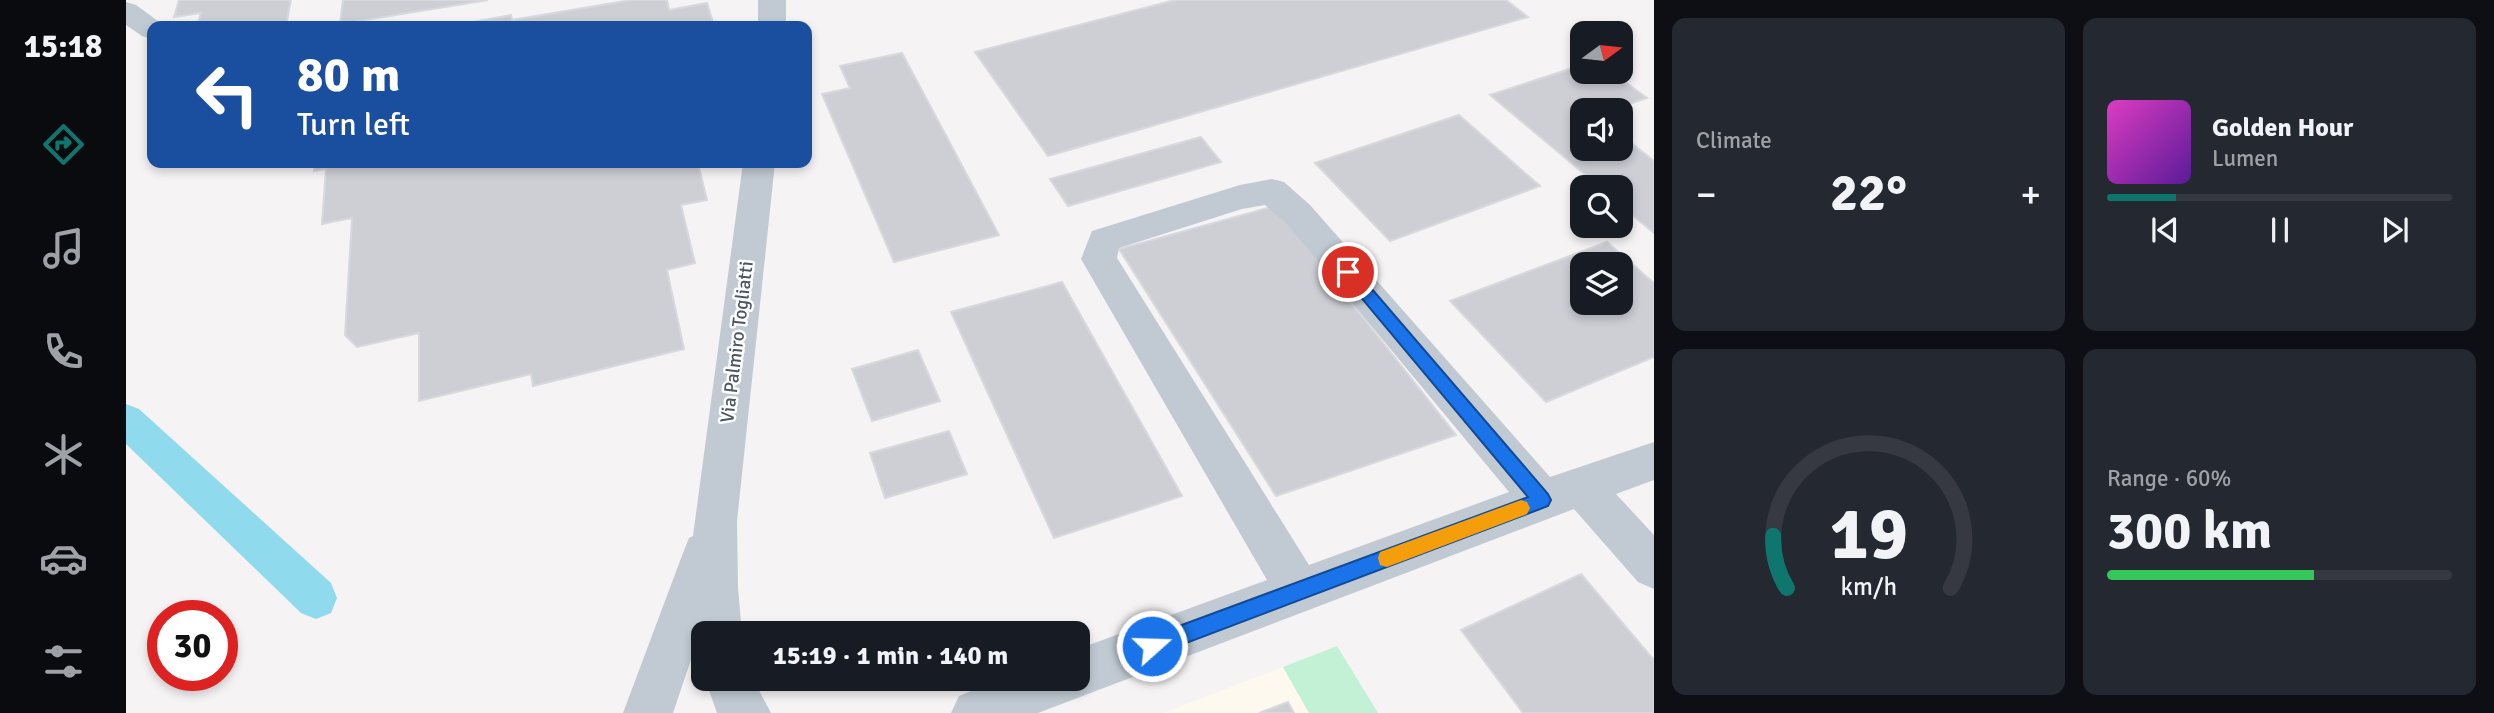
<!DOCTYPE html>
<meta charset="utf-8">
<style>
:root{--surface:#171b24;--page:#242831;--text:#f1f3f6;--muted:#9ea1a6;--line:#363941;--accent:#0f766e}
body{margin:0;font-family:Signika,sans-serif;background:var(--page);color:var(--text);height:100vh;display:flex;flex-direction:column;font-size:26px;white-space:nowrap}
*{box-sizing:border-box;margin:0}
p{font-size:23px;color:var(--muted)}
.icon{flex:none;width:38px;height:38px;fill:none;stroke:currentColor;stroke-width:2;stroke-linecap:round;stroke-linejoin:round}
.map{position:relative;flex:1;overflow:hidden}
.side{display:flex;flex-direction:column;gap:18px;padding:18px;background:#0d0f14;width:840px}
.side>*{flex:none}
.top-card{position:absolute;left:21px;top:21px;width:665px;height:147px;border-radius:14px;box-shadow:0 4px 10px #0003;background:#1a4fa0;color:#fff;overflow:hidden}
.needle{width:46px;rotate:75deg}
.controls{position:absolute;left:1444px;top:21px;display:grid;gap:14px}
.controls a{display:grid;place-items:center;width:63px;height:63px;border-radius:14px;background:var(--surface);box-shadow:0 4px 10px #0003;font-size:35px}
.speed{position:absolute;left:21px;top:600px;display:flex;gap:14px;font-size:35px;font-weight:700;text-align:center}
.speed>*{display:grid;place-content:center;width:91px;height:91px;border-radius:50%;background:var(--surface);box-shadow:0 4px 10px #0003;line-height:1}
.speed .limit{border:10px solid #d22;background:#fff;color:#111}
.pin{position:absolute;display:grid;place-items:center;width:60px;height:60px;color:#fff;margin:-30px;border:4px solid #fff;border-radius:50%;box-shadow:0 2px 7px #0007}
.me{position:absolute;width:77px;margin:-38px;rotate:70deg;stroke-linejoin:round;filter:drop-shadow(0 0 5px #0008)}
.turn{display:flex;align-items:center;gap:24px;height:147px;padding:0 35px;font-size:32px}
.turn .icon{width:91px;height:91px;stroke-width:2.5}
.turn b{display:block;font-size:49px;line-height:60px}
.big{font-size:52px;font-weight:700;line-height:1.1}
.side .card{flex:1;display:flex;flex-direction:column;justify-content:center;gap:10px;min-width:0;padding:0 24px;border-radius:14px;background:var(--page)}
.side .dial{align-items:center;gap:0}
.dial svg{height:182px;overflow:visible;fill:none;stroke:var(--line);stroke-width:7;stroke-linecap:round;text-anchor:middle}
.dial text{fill:var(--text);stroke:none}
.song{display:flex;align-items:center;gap:21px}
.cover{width:84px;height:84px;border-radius:10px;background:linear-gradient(135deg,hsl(310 70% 55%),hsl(270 70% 35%))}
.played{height:7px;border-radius:4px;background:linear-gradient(90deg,var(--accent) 20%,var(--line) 20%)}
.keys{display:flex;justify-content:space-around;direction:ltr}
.heat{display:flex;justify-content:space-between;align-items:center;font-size:38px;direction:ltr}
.charge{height:10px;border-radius:5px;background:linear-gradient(90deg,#34c759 60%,var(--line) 0)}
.side .tiles{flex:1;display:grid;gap:18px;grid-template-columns:repeat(2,1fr)}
.trip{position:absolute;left:565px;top:621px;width:399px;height:70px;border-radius:14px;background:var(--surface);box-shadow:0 4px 10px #0003;font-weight:700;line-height:70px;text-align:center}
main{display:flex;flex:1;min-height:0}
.tab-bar{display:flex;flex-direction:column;width:126px;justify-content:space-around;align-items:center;background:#090b0e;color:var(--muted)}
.tab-bar .icon{width:49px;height:49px}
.tab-bar .current{color:var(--accent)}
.tab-bar b{font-size:32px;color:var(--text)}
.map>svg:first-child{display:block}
</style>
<main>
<nav class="tab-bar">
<b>15:18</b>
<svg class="icon current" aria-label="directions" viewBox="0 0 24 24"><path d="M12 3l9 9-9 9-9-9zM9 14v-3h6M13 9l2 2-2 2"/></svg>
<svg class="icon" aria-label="music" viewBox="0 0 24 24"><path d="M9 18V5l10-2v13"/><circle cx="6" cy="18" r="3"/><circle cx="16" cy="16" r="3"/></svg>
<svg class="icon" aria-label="phone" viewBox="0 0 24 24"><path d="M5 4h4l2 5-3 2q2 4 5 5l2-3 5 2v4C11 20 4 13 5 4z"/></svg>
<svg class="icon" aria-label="climate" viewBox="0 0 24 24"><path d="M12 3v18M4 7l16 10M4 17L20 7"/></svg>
<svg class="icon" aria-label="car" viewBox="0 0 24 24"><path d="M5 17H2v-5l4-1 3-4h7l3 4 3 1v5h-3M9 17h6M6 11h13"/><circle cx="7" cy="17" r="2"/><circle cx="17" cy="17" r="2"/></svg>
<svg class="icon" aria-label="filters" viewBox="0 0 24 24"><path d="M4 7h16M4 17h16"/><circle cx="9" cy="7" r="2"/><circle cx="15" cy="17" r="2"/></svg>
</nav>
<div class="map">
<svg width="1528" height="713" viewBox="0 0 1528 713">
<rect width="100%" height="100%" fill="#f5f3f3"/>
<path fill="#fdf9ef" d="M1157 667 1183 713H1037Z"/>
<path fill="#c3f1d5" d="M1211 646 1252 713H1183L1157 667Z"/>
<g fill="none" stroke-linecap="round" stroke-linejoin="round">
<path fill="#90daee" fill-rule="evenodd" d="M0 404 13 409 205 583 211 598 205 613 190 619 175 613 0 444Z"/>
</g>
<g fill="#cdcfd5" stroke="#d7d9de" stroke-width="2" fill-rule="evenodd">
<path d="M53 0H165L160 26H71L75 13 48 17Z"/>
<path d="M217 0H362L214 24Z"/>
<path d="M505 0H541L543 10 581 3 588 26H341V23L385 15 386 20Z"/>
<path d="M1049 0H1380L1402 17 922 156 849 52Z"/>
<path d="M776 53 873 235 768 262 696 94 724 88 714 66Z"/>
<path d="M1456 65V72H1485L1521 98 1486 110H1456V149H1494V134L1528 161V233L1494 205V187H1474L1364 95Z"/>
<path d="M1333 115 1414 186 1264 241 1189 163Z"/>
<path d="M1075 137 1095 162 942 206 924 179Z"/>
<path d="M189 163H572L581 200 555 205 569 263 541 270 558 349 407 386 405 374 293 401V333L231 347 219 335 226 218 196 224 200 169 188 171Z"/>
<path d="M1149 206 1330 435 1150 496 993 249Z"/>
<path d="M1481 242 1528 283V357L1420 402 1324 301ZM1456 264H1494V303H1456Z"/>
<path d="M936 282 1056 496 928 538 825 312Z"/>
<path d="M792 350 814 401 746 421 726 369Z"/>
<path d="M823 431 841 474 759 498 744 453Z"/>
<path d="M1455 574 1528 660V713H1397L1335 630Z"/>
<path d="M1162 702 1168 713H1133Z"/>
</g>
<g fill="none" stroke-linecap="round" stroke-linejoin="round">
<g fill="#c1cad2" fill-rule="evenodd">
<rect x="632" y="0" width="28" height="26"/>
<path d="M0 2 10 5 36 24 38 26H26V39L16 36 0 25Z"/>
<path d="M617 163H649L611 521 612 588 616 634H578V651L572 639 547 713H497L557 553 563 538 567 536Z"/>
<path d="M1146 179 1158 182 1184 205 1424 477 1528 442V480L1490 494 1528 535V589L1512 582 1448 509 912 713H825L833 696 875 679H952V649L1141 580 955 259 966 231 1114 185ZM1139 205 1160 223 1383 492 1183 565 991 258 993 248 1116 209Z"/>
<path d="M579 679H627L645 713H591Z"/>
</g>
</g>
<path fill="#1a73e8" stroke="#114b97" stroke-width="2" d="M1222 266 1227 267 1422 494 1425 500 1422 506 1026 656 1019 653 1016 646 1019 639 1026 636 1402 497 1217 276 1214 272 1217 267Z"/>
<path fill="#f59e0b" d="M1395 500 1401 502 1404 508 1401 514 1261 567 1254 565 1252 558 1254 552Z"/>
<g text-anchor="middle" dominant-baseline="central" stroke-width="5" stroke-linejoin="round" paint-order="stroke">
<g font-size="19" fill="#4a5661" stroke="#fff">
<text transform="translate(611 342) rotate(-83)">Via Palmiro Togliatti</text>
</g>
</g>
</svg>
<div class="controls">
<a><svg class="needle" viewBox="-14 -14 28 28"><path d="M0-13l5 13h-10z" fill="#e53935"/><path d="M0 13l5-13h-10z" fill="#9ea1a6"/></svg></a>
<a><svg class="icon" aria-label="sound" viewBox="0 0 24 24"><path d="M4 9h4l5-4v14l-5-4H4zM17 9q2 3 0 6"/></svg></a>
<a><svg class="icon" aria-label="search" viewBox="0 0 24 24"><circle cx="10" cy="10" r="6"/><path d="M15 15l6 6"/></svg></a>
<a><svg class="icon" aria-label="layers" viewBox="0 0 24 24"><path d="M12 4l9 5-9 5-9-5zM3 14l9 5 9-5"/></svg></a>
</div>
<div class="speed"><div class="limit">30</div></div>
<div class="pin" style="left:1222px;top:272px;background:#d93025"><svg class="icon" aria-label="arrive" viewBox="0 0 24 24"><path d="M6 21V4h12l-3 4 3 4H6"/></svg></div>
<svg class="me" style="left:1026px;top:646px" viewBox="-20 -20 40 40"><circle r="17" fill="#1a73e8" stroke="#fff" stroke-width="3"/><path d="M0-11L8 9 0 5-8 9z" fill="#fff"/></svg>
<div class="trip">15:19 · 1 min · 140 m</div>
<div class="top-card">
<div class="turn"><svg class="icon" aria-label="left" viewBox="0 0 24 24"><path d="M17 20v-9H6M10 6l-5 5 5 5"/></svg><div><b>80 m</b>Turn left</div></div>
</div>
</div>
<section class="side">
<div class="tiles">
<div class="card"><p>Climate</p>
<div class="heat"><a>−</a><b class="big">22°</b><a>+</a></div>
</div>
<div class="card">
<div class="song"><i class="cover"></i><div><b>Golden Hour</b><p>Lumen</p></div></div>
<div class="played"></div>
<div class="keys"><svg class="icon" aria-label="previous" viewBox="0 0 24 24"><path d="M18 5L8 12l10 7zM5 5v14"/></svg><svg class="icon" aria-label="pause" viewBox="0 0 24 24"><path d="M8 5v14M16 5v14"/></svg><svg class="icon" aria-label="next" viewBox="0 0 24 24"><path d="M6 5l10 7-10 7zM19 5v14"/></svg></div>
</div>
<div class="card dial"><svg viewBox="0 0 100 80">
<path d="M14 69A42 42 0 1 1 86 69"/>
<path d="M14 69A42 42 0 0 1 8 46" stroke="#0f766e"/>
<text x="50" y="56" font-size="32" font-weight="700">19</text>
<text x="50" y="72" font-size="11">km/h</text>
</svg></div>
<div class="card"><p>Range · 60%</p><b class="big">300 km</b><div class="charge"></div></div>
</div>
</section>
</main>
